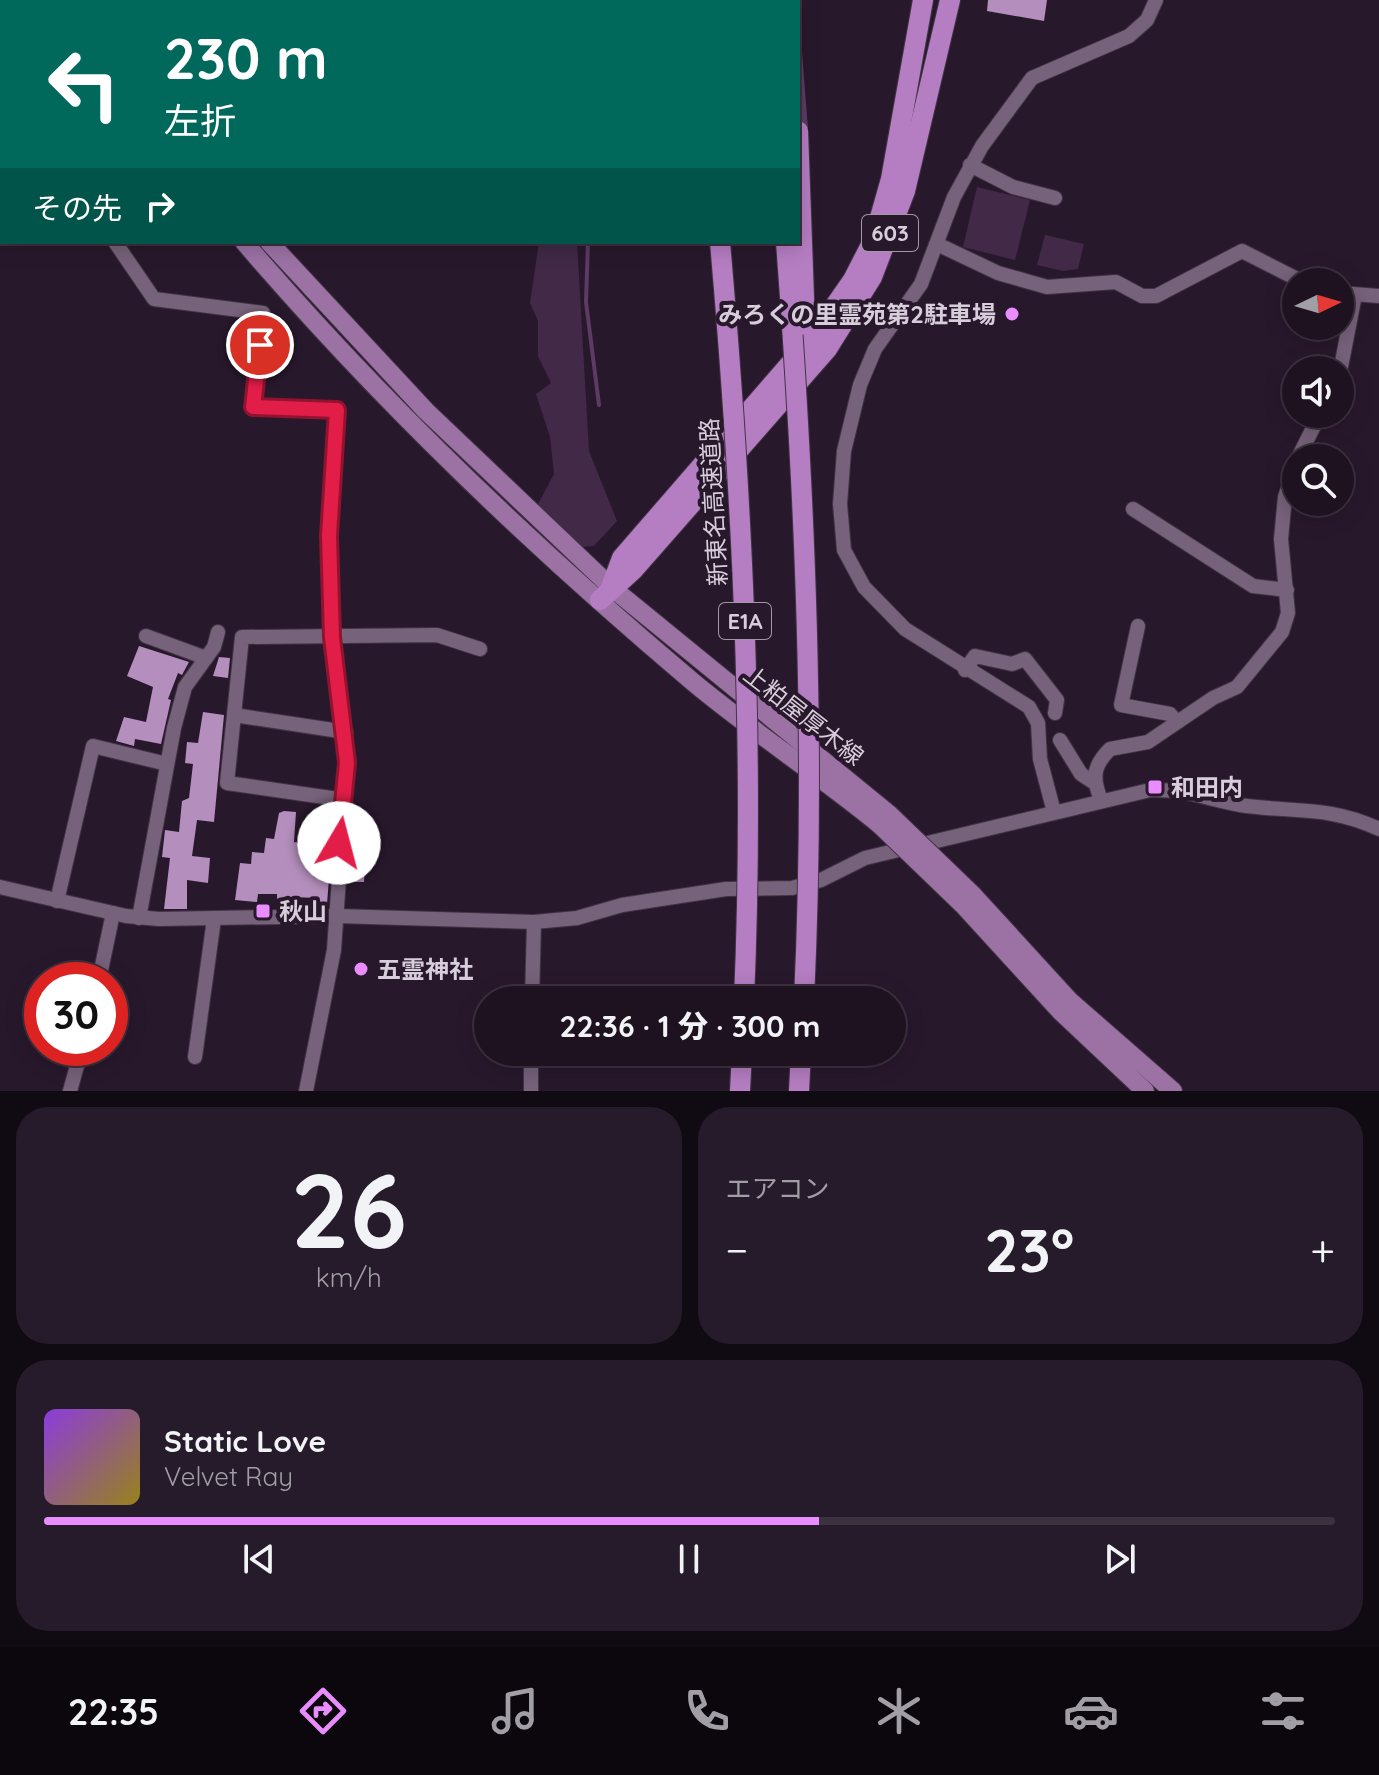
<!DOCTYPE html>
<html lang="ja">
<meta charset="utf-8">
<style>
:root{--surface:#1e1221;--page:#261b2a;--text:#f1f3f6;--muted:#a19ea5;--line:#3c323f;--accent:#e98dfe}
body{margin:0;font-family:Quicksand,"Noto Sans JP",sans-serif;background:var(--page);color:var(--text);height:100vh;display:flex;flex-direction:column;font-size:30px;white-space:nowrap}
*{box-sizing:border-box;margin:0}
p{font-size:26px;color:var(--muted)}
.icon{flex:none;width:44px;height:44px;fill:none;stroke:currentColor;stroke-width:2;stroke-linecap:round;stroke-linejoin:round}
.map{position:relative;height:1091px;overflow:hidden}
.panel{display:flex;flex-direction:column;gap:16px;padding:16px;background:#100a12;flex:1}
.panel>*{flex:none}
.hud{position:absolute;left:0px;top:0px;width:800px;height:244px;box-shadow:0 4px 20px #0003,0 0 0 2px var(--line);background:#00695c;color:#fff;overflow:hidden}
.needle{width:52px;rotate:85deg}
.tools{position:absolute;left:1282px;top:268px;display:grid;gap:16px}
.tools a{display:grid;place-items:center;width:72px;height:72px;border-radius:50%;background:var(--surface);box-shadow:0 4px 20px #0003,0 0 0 2px var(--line);font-size:40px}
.speed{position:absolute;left:24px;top:962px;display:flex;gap:16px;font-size:40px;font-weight:700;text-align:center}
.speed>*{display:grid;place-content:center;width:104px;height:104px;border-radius:50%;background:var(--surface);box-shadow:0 4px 20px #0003,0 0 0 2px var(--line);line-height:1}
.speed .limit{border:12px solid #d22;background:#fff;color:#111}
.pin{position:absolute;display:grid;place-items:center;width:68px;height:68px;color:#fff;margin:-34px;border:4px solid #fff;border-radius:50%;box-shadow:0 2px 8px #0007}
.me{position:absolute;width:88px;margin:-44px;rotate:8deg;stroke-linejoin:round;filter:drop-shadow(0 0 6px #0008)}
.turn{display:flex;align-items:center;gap:28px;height:168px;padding:0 32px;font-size:36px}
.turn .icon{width:104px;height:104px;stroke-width:2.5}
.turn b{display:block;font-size:56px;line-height:68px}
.then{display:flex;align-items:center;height:76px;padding:0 32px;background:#0003;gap:16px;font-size:30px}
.big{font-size:60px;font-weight:800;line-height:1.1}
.panel .card{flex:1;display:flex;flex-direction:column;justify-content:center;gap:12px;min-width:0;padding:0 28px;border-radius:32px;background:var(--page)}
.panel .dial{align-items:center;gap:0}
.dial b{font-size:104px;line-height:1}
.song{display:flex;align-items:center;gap:24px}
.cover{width:96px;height:96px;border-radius:12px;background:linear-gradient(135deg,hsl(270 70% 55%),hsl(50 70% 35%))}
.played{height:8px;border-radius:4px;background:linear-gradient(90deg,var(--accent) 60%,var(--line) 60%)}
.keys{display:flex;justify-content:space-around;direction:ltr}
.heat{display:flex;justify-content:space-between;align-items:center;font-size:44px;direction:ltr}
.panel .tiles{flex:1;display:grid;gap:16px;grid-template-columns:1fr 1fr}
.card:last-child{grid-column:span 2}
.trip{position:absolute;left:474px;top:986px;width:432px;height:80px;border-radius:40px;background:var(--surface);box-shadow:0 4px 20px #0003,0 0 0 2px var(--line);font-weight:800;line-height:80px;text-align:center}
.tabs{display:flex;height:128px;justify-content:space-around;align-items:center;background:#0c070d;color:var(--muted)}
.tabs .icon{width:56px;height:56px}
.tabs .active{color:var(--accent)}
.tabs b{font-size:36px;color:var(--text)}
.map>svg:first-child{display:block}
</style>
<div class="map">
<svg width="1379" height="1091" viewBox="0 0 1379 1091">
<rect width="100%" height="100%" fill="#28182c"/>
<g fill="#412947">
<path d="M977 187 1030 200 1015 260 963 247Z"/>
<path d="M1045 235 1084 244 1078 269 1063 271 1037 265Z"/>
<path d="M539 242H577L589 451 617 521 594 546 579 547 537 506 554 474 550 437 536 394 551 383 538 356V321L530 303Z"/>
</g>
<path fill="#5d3b64" d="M732 0H798L808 129 798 138V2Z"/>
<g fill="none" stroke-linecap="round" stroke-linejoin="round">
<g stroke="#5d3b64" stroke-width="4">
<path d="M653 2 655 0"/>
<path d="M588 242 586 302 599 405"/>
</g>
</g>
<g fill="#b48ebc">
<path d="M988 0H1047L1044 21 987 11Z"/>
<path d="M139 646 189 662 182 675 178 673 168 699 171 700 161 744 135 739 134 746 116 741 124 717 146 722 153 687 127 676Z"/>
<path d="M219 657 230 658 228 678 213 676Z"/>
<path d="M203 712 224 715 214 822 197 820 192 856 210 858 208 883 187 880V909H164L170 858 162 857 165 830 179 832 182 801 189 798 193 764 185 763 187 742 198 743Z"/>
<path d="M284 811 296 812 294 842 315 845 317 820 333 824 323 879H329L327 904H319V898L290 897V907H277V894H258L257 902 235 900 240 863 251 864 252 852 264 853 266 838 274 839 279 813Z"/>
<path d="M351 860 365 861 364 882H350Z"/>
</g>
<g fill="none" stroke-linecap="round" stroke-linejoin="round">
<defs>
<g id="minor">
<path d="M281 2V0"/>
<path d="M0 18 2 20"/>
<path d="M0 134 2 136"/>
<path d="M970 165 1013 187 1055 198"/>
<path d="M115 242 154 299 263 313 253 407 337 410 329 536 331 615 347 763 334 950 306 1091"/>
<path d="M937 244 998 273 1047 287 1116 282 1142 296H1156L1242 251 1303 282"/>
<path d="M1340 293 1379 296"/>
<path d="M1340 372 1355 295"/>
<path d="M1298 458 1320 414"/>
<path d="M1133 509 1253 586 1287 590"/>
<path d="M1138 626 1121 705 1170 714 1177 722"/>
<path d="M146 636 206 658"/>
<path d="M965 670 975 656 1012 664 1025 659 1057 700 1055 713"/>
<path d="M234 715 346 732"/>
<path d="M1060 740 1081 774 1093 782"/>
<path d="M345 800 227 783 242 637 437 635 480 649"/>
<path d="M1101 800C1092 778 1093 766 1110 749L1148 742 1213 698 1237 687 1282 632 1288 613 1281 539 1285 497 1296 464"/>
<path d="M1054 812 1040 759 1038 723 1029 707 905 629 864 587 844 550 840 504 844 451 860 385 875 349 921 284 954 197 982 146 1032 78 1129 36 1147 20 1156 0"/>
<path d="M0 887 126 916 159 919 337 916 534 922 577 918 622 905 726 889 792 888 821 880 865 858 1150 790C1185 789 1207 799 1240 805 1293 813 1328 805 1379 829"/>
<path d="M57 901 93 746 167 764"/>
<path d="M139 918 174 728 185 687 214 647 218 632"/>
<path d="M99 980 113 913"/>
<path d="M532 1000 534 922"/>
<path d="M195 1057 214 919"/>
<path d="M70 1091 82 1048"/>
<path d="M531 1091V1052"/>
</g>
<g id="major">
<path d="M41 0 43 2"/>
<path d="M61 0 63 2"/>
<path d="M244 242C380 401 533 547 693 682 753 732 819 775 880 825"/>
<path d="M269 242 426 411 611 587 889 814"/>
<path d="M973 895 1070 1001 1173 1091"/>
<path d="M963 905 1061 1012 1145 1091"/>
</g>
<g id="highway">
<path d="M683 0V2"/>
<path d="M760 0V2"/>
<path d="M786 0V2"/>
<path d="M611 587 622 558 812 339 853 280 874 239 891 179 923 0"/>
<path d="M600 600 634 569 827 349 872 277 905 191 950 0"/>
<path d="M740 1091 742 1052"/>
<path d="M799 1091 801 1052"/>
</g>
</defs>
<use href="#minor" stroke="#413444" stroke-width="16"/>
<use href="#major" stroke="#413444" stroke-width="20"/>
<use href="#highway" stroke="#413444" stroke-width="22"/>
<use href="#minor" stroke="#76627a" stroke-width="14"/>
<use href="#major" stroke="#9c72a5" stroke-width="18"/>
<use href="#highway" stroke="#b57dc2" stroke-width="20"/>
<defs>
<g id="major-bridge">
<path d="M889 814 973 895"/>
<path d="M880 825 963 905"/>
</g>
<g id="highway-bridge">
<path d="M798 131 805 325"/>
<path d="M720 242C742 494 755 747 744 1000"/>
<path d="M786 242C805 494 816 747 804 1000"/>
</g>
</defs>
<use href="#major-bridge" stroke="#413444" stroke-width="20" stroke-linecap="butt"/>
<use href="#highway-bridge" stroke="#413444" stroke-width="22" stroke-linecap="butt"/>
<use href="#major-bridge" stroke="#9c72a5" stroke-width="18"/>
<use href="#highway-bridge" stroke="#b57dc2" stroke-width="20"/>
</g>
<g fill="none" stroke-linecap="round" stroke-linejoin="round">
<defs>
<path id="route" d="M260 345 253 407 337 410 329 536 332 637 347 763 339 843"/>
</defs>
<use href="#route" stroke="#92132f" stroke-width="20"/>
<use href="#route" stroke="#e11d48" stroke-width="14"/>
</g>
<g fill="#e98dfe" stroke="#28182c" stroke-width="3">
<circle cx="1012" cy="314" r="8"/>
<rect x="1147" y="779" width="16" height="16" rx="4"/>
<rect x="255" y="903" width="16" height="16" rx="4"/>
<circle cx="361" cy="969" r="8"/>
</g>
<g text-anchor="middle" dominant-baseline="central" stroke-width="8" stroke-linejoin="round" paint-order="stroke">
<g fill="#28182c" stroke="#a397a6" stroke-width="2">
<rect x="862" y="215" width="56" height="36" rx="6"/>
<rect x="719" y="603" width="52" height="36" rx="6"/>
</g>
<g font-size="22" font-weight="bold" fill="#d8cdda">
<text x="890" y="233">603</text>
<text x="745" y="621">E1A</text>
</g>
<g font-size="24" font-weight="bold" fill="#d8cdda" stroke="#28182c" text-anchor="start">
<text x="996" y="314" text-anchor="end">みろくの里霊苑第2駐車場</text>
<text x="1171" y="787">和田内</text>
<text x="279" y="911">秋山</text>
<text x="377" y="969">五霊神社</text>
</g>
<g font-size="24" fill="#d8cdda" stroke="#28182c">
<text transform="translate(713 502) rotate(-93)">新東名高速道路</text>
<text transform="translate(804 715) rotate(38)">上粕屋厚木線</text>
</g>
</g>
</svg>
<div class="tools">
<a><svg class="needle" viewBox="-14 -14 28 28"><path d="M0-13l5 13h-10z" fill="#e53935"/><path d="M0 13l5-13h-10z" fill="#a19ea5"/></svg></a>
<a><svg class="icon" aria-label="sound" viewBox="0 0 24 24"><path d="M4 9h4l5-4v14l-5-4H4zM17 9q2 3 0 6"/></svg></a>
<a><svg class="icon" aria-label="search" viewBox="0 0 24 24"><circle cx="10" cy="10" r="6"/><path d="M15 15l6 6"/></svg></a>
</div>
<div class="speed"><div class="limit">30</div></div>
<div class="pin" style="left:260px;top:345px;background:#d93025"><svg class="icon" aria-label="arrive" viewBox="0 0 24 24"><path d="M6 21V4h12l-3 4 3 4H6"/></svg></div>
<svg class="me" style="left:339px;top:843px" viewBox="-20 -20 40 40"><circle r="19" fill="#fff"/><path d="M0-13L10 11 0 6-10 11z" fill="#e11d48"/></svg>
<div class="trip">22:36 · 1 分 · 300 m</div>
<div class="hud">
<div class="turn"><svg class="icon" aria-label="left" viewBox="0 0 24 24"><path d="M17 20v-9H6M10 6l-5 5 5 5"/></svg><div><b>230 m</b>左折</div></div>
<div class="then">その先<svg class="icon" aria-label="right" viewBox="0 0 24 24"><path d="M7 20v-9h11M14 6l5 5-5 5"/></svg></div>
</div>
</div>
<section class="panel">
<div class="tiles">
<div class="card dial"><b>26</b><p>km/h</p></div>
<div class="card"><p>エアコン</p>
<div class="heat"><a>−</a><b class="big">23°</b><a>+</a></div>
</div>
<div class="card">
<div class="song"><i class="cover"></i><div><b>Static Love</b><p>Velvet Ray</p></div></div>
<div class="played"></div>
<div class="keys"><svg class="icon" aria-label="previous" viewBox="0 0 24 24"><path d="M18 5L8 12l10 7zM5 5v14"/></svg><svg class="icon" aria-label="pause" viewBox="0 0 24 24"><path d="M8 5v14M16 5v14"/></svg><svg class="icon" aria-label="next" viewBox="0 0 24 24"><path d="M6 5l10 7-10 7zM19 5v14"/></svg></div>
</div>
</div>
</section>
<nav class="tabs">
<b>22:35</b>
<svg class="icon active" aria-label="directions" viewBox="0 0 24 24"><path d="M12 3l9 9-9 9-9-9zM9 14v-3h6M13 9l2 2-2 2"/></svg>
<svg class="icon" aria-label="music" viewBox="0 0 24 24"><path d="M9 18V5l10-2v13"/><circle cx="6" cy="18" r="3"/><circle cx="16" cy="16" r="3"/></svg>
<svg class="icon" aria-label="phone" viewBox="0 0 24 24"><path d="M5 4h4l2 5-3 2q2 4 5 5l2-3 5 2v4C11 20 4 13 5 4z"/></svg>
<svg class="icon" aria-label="climate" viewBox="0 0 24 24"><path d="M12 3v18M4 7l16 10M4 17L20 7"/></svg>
<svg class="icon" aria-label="car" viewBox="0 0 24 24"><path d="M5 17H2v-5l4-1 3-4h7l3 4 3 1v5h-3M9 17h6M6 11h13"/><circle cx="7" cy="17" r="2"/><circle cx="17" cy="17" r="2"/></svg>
<svg class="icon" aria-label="filters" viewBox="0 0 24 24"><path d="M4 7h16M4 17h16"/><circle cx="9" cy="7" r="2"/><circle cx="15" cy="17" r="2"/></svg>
</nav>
